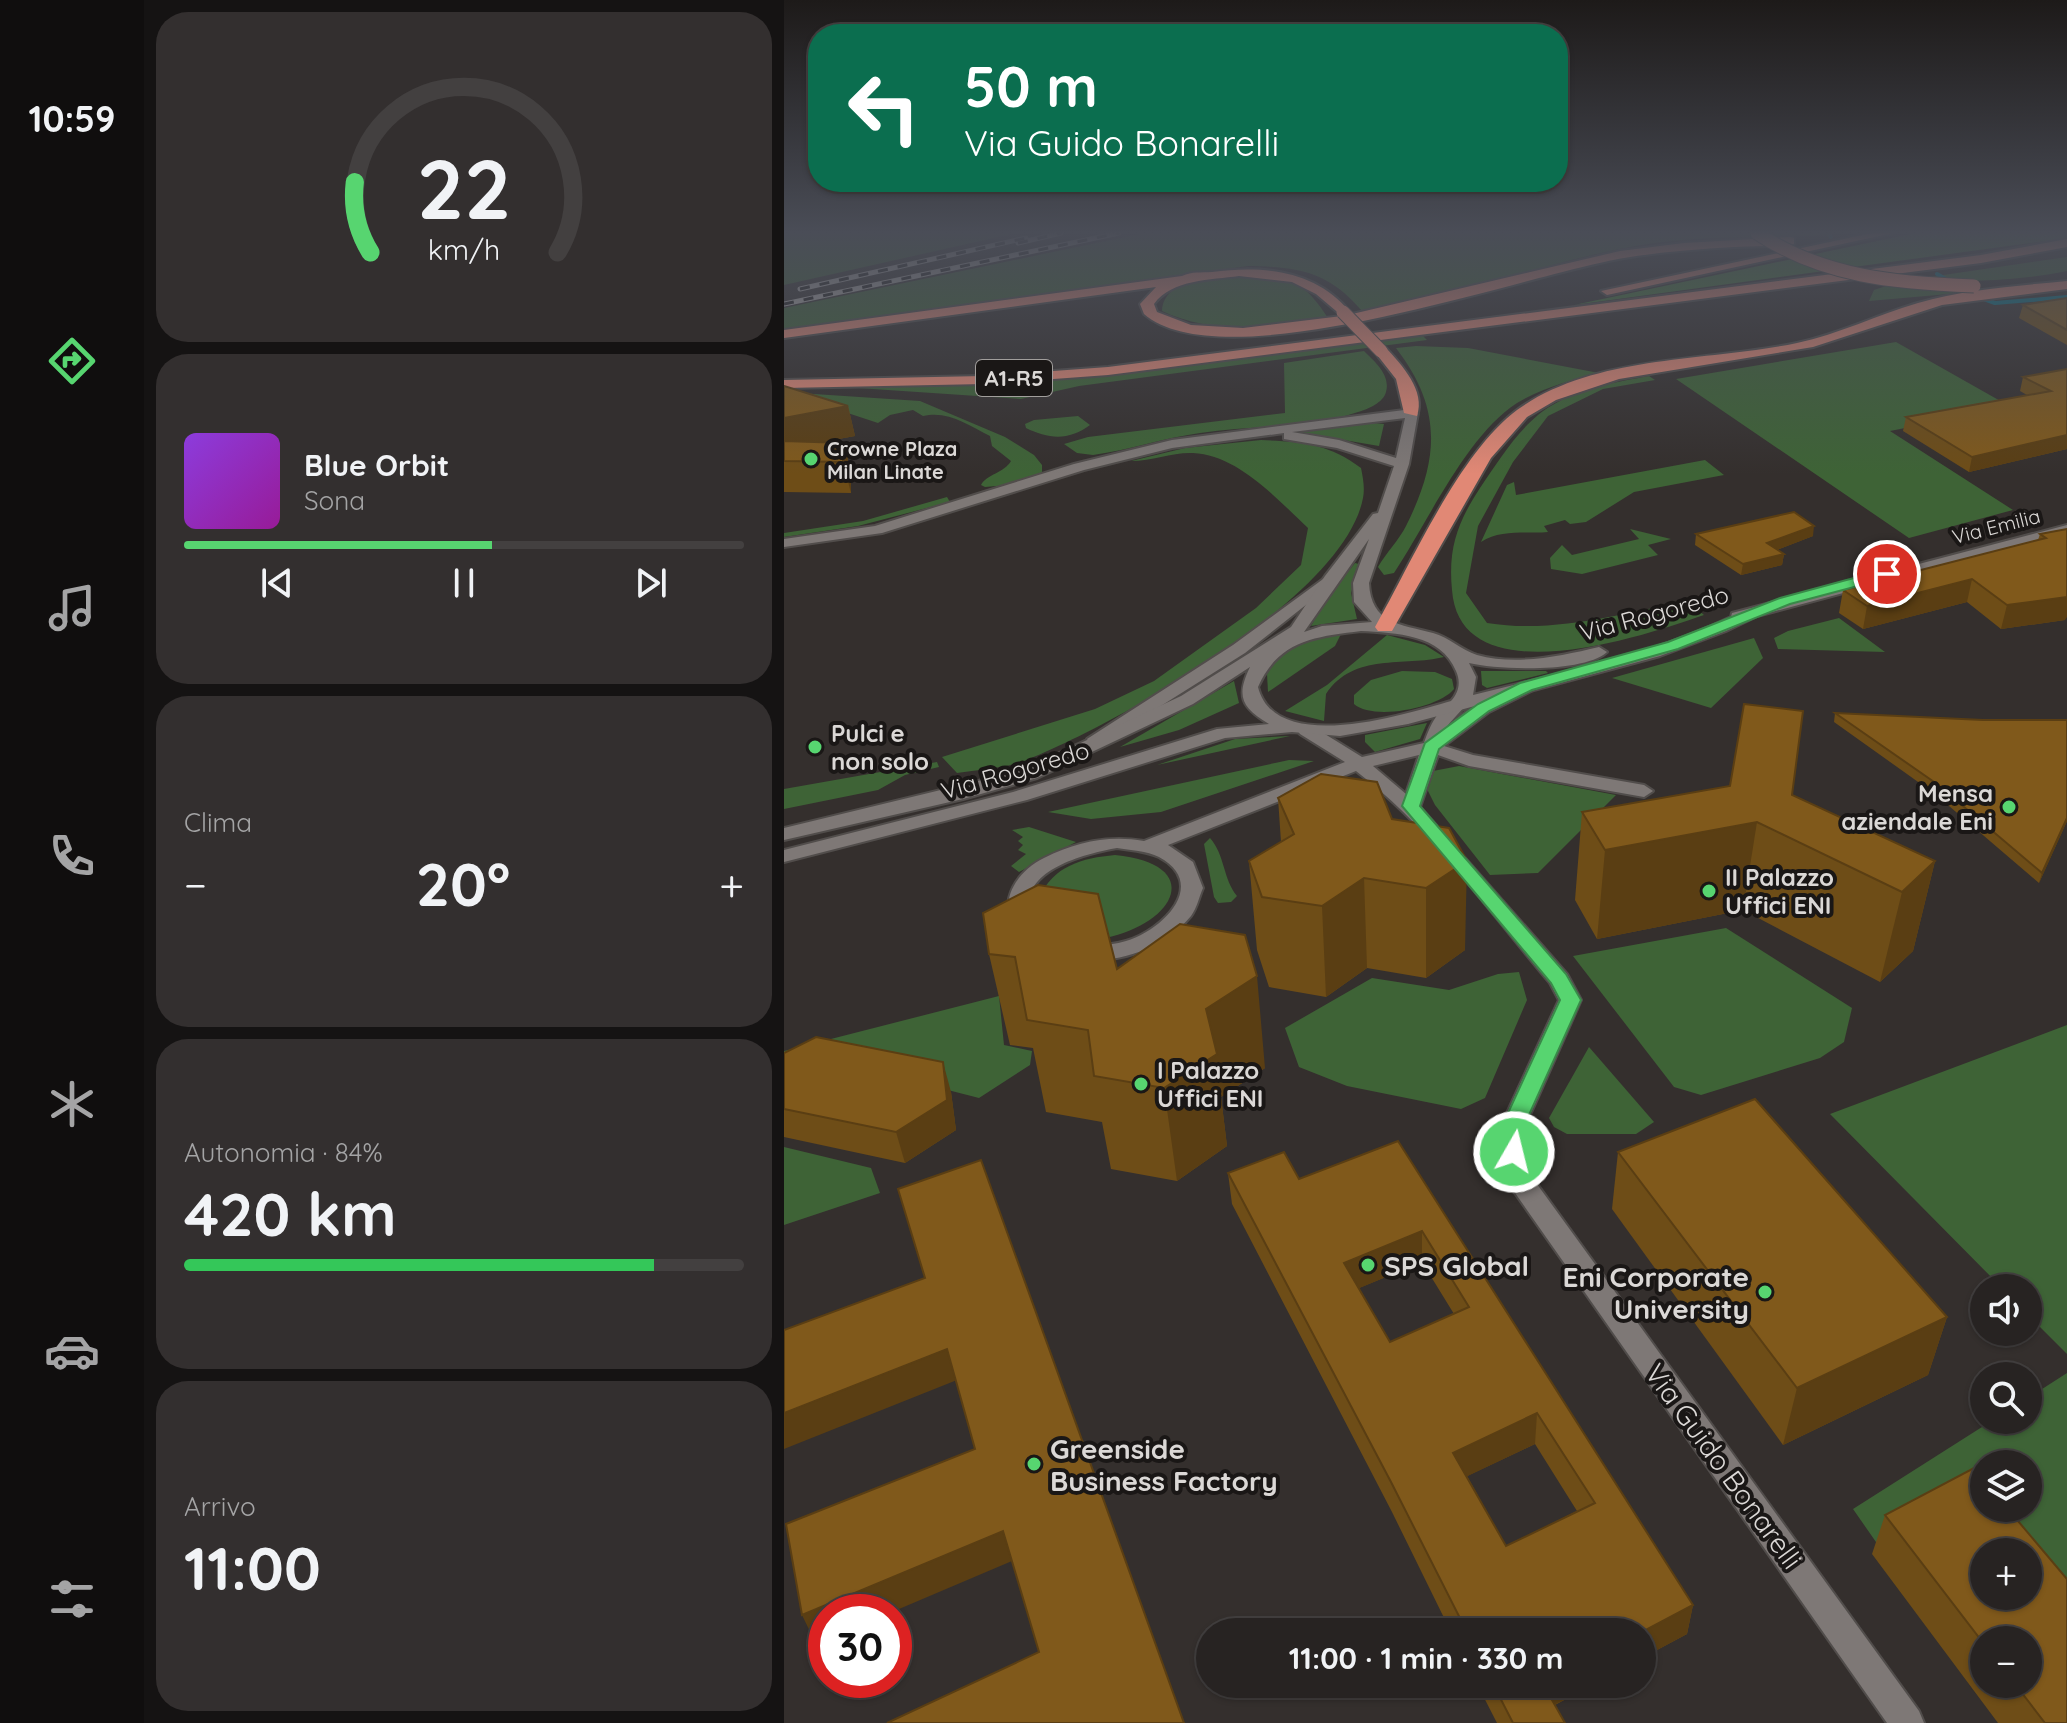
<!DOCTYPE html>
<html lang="it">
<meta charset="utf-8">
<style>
:root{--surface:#272322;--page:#332f2f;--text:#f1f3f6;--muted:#a4a4a5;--line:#434040;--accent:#57d570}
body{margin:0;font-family:Quicksand,sans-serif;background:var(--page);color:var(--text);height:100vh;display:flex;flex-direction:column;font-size:30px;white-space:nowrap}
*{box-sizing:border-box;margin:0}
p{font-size:26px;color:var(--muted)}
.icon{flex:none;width:44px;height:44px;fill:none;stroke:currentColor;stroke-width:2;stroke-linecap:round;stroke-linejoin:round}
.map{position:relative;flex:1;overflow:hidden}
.sheet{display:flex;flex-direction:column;gap:12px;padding:12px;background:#151313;width:640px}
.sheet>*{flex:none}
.banner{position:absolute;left:24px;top:24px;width:760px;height:168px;border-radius:32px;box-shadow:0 2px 6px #0004,0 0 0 2px var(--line);background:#0b6e4f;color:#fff;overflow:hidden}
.tools{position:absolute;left:1186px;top:1274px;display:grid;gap:16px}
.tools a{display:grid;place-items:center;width:72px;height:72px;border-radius:50%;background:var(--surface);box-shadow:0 2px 6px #0004,0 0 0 2px var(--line);font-size:40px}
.speed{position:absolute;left:24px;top:1594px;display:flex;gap:16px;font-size:40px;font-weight:700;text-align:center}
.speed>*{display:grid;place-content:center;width:104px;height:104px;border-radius:50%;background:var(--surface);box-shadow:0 2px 6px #0004,0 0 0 2px var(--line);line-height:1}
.speed .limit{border:12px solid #d22;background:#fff;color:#111}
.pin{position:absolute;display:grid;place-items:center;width:68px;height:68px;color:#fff;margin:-34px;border:4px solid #fff;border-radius:50%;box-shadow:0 2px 8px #0007}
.me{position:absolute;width:88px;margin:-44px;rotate:8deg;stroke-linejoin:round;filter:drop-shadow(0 0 6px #0008)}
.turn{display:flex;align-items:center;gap:28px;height:168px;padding:0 24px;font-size:36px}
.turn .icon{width:104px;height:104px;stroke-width:2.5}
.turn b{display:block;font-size:56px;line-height:68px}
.big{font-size:60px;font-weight:800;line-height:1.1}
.sheet .tile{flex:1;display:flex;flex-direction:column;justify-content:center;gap:12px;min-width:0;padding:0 28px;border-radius:32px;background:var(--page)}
.sheet .dial{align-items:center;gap:0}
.dial svg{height:208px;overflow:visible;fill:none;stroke:var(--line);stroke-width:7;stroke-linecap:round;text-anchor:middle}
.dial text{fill:var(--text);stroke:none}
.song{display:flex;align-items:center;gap:24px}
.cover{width:96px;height:96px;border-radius:12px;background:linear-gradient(135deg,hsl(270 70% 55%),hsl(300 70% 35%))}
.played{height:8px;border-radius:4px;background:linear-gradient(90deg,var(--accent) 55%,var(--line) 55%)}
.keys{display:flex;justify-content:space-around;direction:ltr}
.heat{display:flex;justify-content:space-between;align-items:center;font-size:44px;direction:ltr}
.charge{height:12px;border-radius:6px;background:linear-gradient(90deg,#34c759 84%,var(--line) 0)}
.trip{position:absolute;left:412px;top:1618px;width:460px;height:80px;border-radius:40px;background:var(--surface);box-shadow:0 2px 6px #0004,0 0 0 2px var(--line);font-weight:800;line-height:80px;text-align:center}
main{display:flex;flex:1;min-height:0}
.tab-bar{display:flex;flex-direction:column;width:144px;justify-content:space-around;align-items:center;background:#100e0e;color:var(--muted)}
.tab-bar .icon{width:56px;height:56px}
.tab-bar .on{color:var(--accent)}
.tab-bar b{font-size:36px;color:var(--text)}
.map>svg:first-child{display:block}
</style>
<main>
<nav class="tab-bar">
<b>10:59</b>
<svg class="icon on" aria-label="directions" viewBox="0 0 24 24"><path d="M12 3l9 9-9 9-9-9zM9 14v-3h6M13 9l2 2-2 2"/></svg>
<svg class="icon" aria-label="music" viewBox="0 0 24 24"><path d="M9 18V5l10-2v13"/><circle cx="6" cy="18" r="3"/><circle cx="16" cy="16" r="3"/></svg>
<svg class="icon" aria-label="phone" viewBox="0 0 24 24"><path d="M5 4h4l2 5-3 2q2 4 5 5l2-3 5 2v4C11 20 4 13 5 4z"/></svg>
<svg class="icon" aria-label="climate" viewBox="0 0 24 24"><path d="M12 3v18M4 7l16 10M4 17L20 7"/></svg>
<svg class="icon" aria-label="car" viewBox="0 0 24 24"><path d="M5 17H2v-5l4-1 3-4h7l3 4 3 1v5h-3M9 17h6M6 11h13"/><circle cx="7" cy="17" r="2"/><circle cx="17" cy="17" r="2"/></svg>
<svg class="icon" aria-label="filters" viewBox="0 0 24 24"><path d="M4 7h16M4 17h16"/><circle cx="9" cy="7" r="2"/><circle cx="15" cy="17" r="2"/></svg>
</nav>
<section class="sheet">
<div class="tile dial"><svg viewBox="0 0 100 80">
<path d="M14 69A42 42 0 1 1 86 69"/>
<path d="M14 69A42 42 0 0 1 8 42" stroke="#57d570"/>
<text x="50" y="56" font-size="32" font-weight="700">22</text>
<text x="50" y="72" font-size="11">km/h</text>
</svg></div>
<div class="tile">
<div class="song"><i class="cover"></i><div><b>Blue Orbit</b><p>Sona</p></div></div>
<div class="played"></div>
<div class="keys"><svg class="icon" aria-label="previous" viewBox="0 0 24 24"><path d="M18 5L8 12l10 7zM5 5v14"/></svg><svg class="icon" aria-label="pause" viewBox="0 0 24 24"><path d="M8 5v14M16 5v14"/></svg><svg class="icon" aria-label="next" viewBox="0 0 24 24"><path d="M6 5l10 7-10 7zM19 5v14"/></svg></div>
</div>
<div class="tile"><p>Clima</p>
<div class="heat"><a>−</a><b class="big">20°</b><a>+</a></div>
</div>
<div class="tile"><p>Autonomia · 84%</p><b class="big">420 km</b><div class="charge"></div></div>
<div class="tile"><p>Arrivo</p><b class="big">11:00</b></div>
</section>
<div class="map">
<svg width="1283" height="1723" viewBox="0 0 1283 1723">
<rect width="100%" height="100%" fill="#342f2d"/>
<g fill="#3e6336" fill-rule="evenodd">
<path d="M0 233H232L0 285Z"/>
<path d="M360 233H1064C995 239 925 234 857 245 766 261 680 293 590 313L578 311C544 271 514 267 464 266L0 329V308Z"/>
<path d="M1283 257V271C1230 282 1179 282 1125 280Z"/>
<path d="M456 275C505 280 516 275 544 318 491 328 428 335 378 311 380 277 431 278 456 275Z"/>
<path d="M1108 284 1222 289 1085 301 1090 290Z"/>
<path d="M639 336 643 340 295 386 237 399 74 388 304 376Z"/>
<path d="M1112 342 1227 407 1106 431 1229 510 1125 538 892 379Z"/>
<path d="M632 346 684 348 815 373C787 381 759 387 733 403 682 436 644 522 610 573L600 575 594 567C602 553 615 540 622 526 656 458 658 408 612 348Z"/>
<path d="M580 351C590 361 607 375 602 392 599 403 584 409 574 412 525 429 467 425 416 433 380 438 345 450 309 455L293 453 280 444 304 437 501 413 500 363Z"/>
<path d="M865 376 871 380 819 389 764 416 729 462 694 526 682 593 703 623C771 634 838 613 904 601L920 615C860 636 676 698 668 590 664 549 673 523 696 488 716 459 739 420 772 403 800 387 833 382 865 376Z"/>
<path d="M0 392 136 401 221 437 250 455 258 465V473L224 485 201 487 197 485C203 474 220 473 227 461L208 446 206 436C184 425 164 410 139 416L129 410 106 415 94 423Z"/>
<path d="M294 416 306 425C285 441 264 439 242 428L241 424 250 420Z"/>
<path d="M590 423 600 424 595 446 507 431Z"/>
<path d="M477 440C517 442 544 443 577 468 579 478 581 488 579 498 560 598 333 723 245 759 224 768 196 769 173 773L158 757 311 709 370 681 472 608 517 565 524 528C493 499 454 455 409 453 389 452 369 461 347 461L401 448Z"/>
<path d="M921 460 940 475 850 492 802 522 786 524 781 520 760 526 764 532C742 534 717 529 697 542L723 485 730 482 732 495Z"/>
<path d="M163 497 166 502 74 526 0 537V533L79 521Z"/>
<path d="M846 529 887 539 864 545 874 555 798 574 767 569 766 558 778 545 788 555 855 539Z"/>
<path d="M571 563 575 564 567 593 573 619 527 626 542 599Z"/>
<path d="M1055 618 1101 652 994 649 990 638 1004 631Z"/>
<path d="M557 634 551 646 484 692 483 674C498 647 528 638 557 634Z"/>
<path d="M603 635 641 645 660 657C620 667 570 652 542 694L540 721 501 711 543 685Z"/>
<path d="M970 638 979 658 927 708 828 678Z"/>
<path d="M618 671 651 672 668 679 670 689C655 708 589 721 570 704V695L587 680Z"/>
<path d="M697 671H762L764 673 703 688 698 685Z"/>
<path d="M450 681 455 703 395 730 336 747Z"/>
<path d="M643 723 636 739 591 752 581 742V735Z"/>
<path d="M506 736 373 765 451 739Z"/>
<path d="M505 760 530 761 377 812 307 819 264 812Z"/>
<path d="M153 762 155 767 121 775 94 790 0 809V789Z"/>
<path d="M675 766 832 795 754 873 706 875 651 805 643 789 649 771Z"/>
<path d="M245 827 292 842 235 872 227 866 242 854 234 850 239 845 234 841 239 837 228 830Z"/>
<path d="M426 838C441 855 439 879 453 896L447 902 434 903 430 897 420 844Z"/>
<path d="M331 855C421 864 393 923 321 938L255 898C269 866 298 858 331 855Z"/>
<path d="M942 928 1068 1008 1060 1042 1036 1058 917 1095 890 1087 789 956Z"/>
<path d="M735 972 743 1000 701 1098 677 1109 563 1086 515 1067 501 1028 588 978 665 990 714 974Z"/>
<path d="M215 996 220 1045 248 1051 246 1065 195 1098 47 1060 0 1074V1051Z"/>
<path d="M1283 1025V1354L1244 1315V1288H1218L1046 1114Z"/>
<path d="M805 1047 870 1122 852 1134H783L770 1127 765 1118Z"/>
<path d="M0 1147 87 1168 96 1193 0 1225Z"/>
<path d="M1283 1373V1723H1218L1069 1509 1209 1420H1244V1398ZM1200 1464H1244V1508H1200ZM1200 1552H1244V1596H1200ZM1200 1640H1244V1684H1200Z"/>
</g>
<path fill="#447a38" d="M1131 233H1283V238L790 305Z"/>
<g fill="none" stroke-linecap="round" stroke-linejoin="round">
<g stroke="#007488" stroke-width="4">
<path d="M1045 233 1047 237"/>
<path d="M1153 274 1167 282"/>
<path d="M1194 297 1211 303 1283 297"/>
</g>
<defs>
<g id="street">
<path d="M546 574 554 579 551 582 461 653 318 743H306L303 739 449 645Z"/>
<path d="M741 682 750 687 747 691 705 712 660 746 689 755 860 785 869 791 860 797 685 766 654 755 636 807 783 974 797 1000 741 1126 742 1152 750 1180 1135 1711 1140 1723H1103L729 1190 718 1152 717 1126 775 1000 766 983C704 910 648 829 572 771L384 845 409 862 419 888C415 897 413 908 407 916 371 960 295 976 246 943 207 918 225 875 260 858 293 842 324 835 360 841L561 762 516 734 513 730 516 726H528L578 757 640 743C646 726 654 706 673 700L682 705 663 726 693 704ZM635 755 622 794 589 766ZM333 848C346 850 363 851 375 857 425 884 379 930 342 941 322 947 302 946 281 942 268 940 253 932 248 919 229 872 299 854 333 848Z"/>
</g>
<path id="secondary" d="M628 409 634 413 625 464 585 583C587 624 616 624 649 633 665 637 677 650 693 655 732 666 777 656 815 647L823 652C800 673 715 670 685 663L692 677 689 695C776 673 866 656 947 617L948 613 1283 525V533L973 616 942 631 876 656 624 724 556 736 508 732 441 738 243 800 0 862V850L229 792 433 729 485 724C457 707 452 696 466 667L409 704 253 778 179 799 0 840V828L239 770 397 696 507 627 541 576 589 514 594 513 610 466 553 448 500 439V433L388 448 300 470 98 533 0 547V539L91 526 290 464 388 440ZM621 418 612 458 555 440 508 432ZM585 539 569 583 570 602 588 622 538 626 520 632ZM577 631C612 633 657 634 672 671 677 682 675 692 667 701 622 714 491 756 474 687 495 640 530 637 577 631Z"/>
<g id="highway">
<path d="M1088 233H1109L823 295 817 291Z"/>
<path d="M1006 237 1010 238V244C991 247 969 246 950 247 913 249 877 252 840 258 740 275 440 383 360 314L356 304 372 287 0 338V330L398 276C409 271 416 273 428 272 478 265 532 270 566 312L564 315 836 251 900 243ZM455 276 508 282 532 294 558 316 459 328 407 325 373 312 370 304C388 279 427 280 455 276Z"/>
<path d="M1283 239V247L1197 263 324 375 200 384 0 388V380L200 376 324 367 1197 255Z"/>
<path d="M1283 281V289L1158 305 1029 347 835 379 772 400 743 417 707 458 608 631H594L591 627C627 564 675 453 733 410 811 354 923 362 1013 343 1055 334 1093 315 1134 303 1182 289 1233 286 1283 281Z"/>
<path d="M592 348H602C618 365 642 391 633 416L620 413 612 379 590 351Z"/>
</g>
</defs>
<use href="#street" stroke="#514d4b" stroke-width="4"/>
<use href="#secondary" stroke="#514d4b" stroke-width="4"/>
<use href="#highway" stroke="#514d4b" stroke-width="4"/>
<use href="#street" fill="#7e7876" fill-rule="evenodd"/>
<use href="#secondary" fill="#7e7876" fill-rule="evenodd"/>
<use href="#highway" fill="#e18875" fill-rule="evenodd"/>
<defs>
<g id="rail">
<path d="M234 243 277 233"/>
<path d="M16 289 242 238"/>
<path d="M0 304 335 233"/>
</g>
</defs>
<use href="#rail" stroke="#bcb8b6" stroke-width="5"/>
<use href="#rail" stroke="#1a1716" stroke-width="3" stroke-dasharray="10" stroke-linecap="butt"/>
<defs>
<g id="highway-bridge">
<path d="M973 233C1039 277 1112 283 1190 286"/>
<path d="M559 312 597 351"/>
</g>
</defs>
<use href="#highway-bridge" stroke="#514d4b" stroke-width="15" stroke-linecap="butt"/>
<use href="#highway-bridge" stroke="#e18875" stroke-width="13"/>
</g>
<g fill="#6e4d17" fill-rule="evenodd">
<path d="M1283 298V345L1235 318 1239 305Z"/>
<path d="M1283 369V449L1185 472 1119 431 1122 417 1243 395 1236 391 1239 377Z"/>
<path d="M0 386 64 406 71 436 38 442 60 443 67 473V493L0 492Z"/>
<path d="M1283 529 1281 620 1217 629 1183 602 1079 629 1055 613 1059 590 1254 540 1256 534Z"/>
<path d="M912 534 1029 536 993 550 1000 554 998 565 957 575 911 545Z"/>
<path d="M1051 713 1283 821 1255 883 1151 794 1050 722Z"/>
<path d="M1008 795 1151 861 1129 951 1096 982 959 910 813 939 791 900 798 812Z"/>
<path d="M494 798 608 819 681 950 642 978 583 968 542 997 485 987 473 950 465 861 497 842Z"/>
<path d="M205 954 333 969 481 1068 437 1097 443 1146 393 1181 327 1169 318 1122 262 1112 249 1048 226 1045Z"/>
<path d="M0 1053 167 1092 172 1130 121 1163 0 1137Z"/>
<path d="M614 1141 909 1605 903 1634 858 1658V1632H667L608 1512 448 1204 444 1173 515 1179ZM638 1262 670 1314 606 1342 575 1288ZM751 1444 793 1511 722 1546 683 1476Z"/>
<path d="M834 1152 1163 1317 1144 1375 999 1445 828 1209Z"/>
<path d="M1101 1515 1283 1723H1214L1088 1554ZM1200 1640 1244 1684H1200Z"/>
<path d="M693 1684H810L771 1705 781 1723H713Z"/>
</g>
<g fill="#5a3e13">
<path d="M64 406 71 436 0 449V418Z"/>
<path d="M1283 435V449L1185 472 1188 457Z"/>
<path d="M60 443 67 473V493L59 462Z"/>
<path d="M1030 526 1029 536 982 554 983 543Z"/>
<path d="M1000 554 998 565 957 575 959 564Z"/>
<path d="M1188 579 1183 602 1079 629 1083 606Z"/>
<path d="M1283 597V617L1281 620 1217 629 1223 605Z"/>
<path d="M1283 818V821L1255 883 1258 873Z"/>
<path d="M973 822 959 910 813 939 821 850Z"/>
<path d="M683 861 681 950 642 978V888Z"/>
<path d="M1151 861 1129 951 1096 982 1118 892Z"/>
<path d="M580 878 583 968 542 997 538 906Z"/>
<path d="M473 976 481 1068 437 1097 443 1146 393 1181 380 1088 422 1009Z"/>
<path d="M159 1062 167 1092 172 1130 121 1163 112 1132Z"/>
<path d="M638 1231V1262L561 1294 560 1263Z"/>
<path d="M1163 1317 1144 1375 999 1445 1013 1388Z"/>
<path d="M163 1349 173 1380 0 1449V1413Z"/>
<path d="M753 1413 751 1444 669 1483V1453Z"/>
<path d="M219 1531 228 1561 108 1612H42V1640L32 1644 18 1615Z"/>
<path d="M909 1605 903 1634 858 1658V1632Z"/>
<path d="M759 1684H810L757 1712Z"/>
</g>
<g fill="#80591b" stroke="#5a3e13" stroke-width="2" fill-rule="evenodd">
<path d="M1283 298V330L1239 305Z"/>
<path d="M1283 369V435L1188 457 1122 417 1267 391 1239 377Z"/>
<path d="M0 386 64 406 0 418Z"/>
<path d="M0 441 60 443 59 462 0 461Z"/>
<path d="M1010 512 1030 526 983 543 1000 554 959 564 912 534Z"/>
<path d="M1283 529V597L1223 605 1188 579 1083 606 1059 590 1262 538 1256 534Z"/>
<path d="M960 704 1019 711 1008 795 1151 861 1118 892 973 822 821 850 798 812 946 786Z"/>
<path d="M1051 713 1199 720H1283V818L1258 873 1153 784Z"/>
<path d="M537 774 593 782 608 819 665 828 683 861 642 888 580 878 538 906 478 897 465 861 510 834 494 798Z"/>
<path d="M254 885 314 894 333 969 396 924 461 935 473 976 422 1009 433 1054 380 1088 310 1076 304 1030 243 1020 231 957 205 954 199 913Z"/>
<path d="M32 1037 159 1062 163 1100 112 1132 0 1109V1053Z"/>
<path d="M971 1099 1163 1317 1013 1388 834 1152Z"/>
<path d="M614 1141 909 1605 858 1632H683L607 1482 444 1173 500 1152 515 1179ZM638 1231 685 1307 606 1342 560 1263ZM753 1413 811 1503 722 1546 669 1453Z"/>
<path d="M197 1160 400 1723H103L255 1652 219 1531 18 1615 2 1524 191 1449 163 1349 0 1413V1330L141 1278 114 1189Z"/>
<path d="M1190 1468 1200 1480V1508H1223L1283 1579V1723H1261L1231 1684H1244V1640H1200V1644L1101 1515ZM1200 1552H1244V1596H1200Z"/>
<path d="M709 1684H759L781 1723H729Z"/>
</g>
<linearGradient id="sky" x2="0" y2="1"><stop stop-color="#1d1a19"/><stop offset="0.49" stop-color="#4a4d57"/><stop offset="1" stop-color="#4a4d57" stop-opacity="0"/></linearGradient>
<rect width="1283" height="474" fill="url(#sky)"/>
<path fill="#57d570" stroke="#398a49" stroke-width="2" d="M1103 569 1108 571V577L1006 604 894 649 748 690 705 711 655 749 636 806 782 974 797 1000 740 1126 741 1152 738 1158H722L718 1126 776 1000 767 983 618 806 641 743 694 704 736 683 884 642 996 598Z"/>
<g fill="#57d570" stroke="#1a1716" stroke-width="3">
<circle cx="27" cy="459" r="8"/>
<circle cx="31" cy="747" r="8"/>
<circle cx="1225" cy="807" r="8"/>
<circle cx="925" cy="891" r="8"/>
<circle cx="357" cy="1084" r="8"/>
<circle cx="584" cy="1265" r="8"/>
<circle cx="981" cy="1292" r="8"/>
<circle cx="250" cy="1464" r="8"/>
</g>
<g text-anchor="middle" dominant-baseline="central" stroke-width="8" stroke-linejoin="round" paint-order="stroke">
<g font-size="20" font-weight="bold" fill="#dbd8d6" stroke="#1a1716" text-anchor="start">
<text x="43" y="448">Crowne Plaza<tspan x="43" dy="23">Milan Linate</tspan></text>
</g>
<g font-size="20" fill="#dbd8d6" stroke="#1a1716">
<text transform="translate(1212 526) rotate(-14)">Via Emilia</text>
</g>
<rect fill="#1a1716" stroke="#a19e9c" stroke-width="2" x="192" y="360" width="76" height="36" rx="6"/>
<g font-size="22" font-weight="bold" fill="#dbd8d6">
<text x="230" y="378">A1-R5</text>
</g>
<g font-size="24" fill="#dbd8d6" stroke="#1a1716">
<text transform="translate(870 613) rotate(-15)">Via Rogoredo</text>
<text transform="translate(231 770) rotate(-16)">Via Rogoredo</text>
</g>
<g font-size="24" font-weight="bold" fill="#dbd8d6" stroke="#1a1716" text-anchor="start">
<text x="47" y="733">Pulci e<tspan x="47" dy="28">non solo</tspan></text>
<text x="1209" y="793" text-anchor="end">Mensa<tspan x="1209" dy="28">aziendale Eni</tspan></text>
<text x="941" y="877">II Palazzo<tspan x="941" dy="28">Uffici ENI</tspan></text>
<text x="373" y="1070">I Palazzo<tspan x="373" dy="28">Uffici ENI</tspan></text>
</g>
<g font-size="28" font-weight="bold" fill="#dbd8d6" stroke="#1a1716" text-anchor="start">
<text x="600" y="1265">SPS Global</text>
<text x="965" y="1276" text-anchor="end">Eni Corporate<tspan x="965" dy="32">University</tspan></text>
<text x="266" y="1448">Greenside<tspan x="266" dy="32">Business Factory</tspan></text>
</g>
<g font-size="28" fill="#dbd8d6" stroke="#1a1716">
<text transform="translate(940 1466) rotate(54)">Via Guido Bonarelli</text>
</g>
</g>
</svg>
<div class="tools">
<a><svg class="icon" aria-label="sound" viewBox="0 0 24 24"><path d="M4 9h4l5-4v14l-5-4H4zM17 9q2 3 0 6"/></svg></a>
<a><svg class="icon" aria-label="search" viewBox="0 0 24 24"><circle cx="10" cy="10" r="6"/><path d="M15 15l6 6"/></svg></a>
<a><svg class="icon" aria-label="layers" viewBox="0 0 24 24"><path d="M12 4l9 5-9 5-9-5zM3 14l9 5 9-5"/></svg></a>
<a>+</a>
<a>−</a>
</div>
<div class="speed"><div class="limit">30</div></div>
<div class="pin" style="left:1103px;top:574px;background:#d93025"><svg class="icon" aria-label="arrive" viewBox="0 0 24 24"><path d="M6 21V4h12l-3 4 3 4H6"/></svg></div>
<svg class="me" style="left:730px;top:1152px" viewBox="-20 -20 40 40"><circle r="17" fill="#57d570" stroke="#fff" stroke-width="3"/><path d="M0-11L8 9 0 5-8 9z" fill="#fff"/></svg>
<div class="trip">11:00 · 1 min · 330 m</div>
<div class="banner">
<div class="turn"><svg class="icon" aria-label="left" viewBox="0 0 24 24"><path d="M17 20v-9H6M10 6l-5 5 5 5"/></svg><div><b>50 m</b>Via Guido Bonarelli</div></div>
</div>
</div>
</main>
